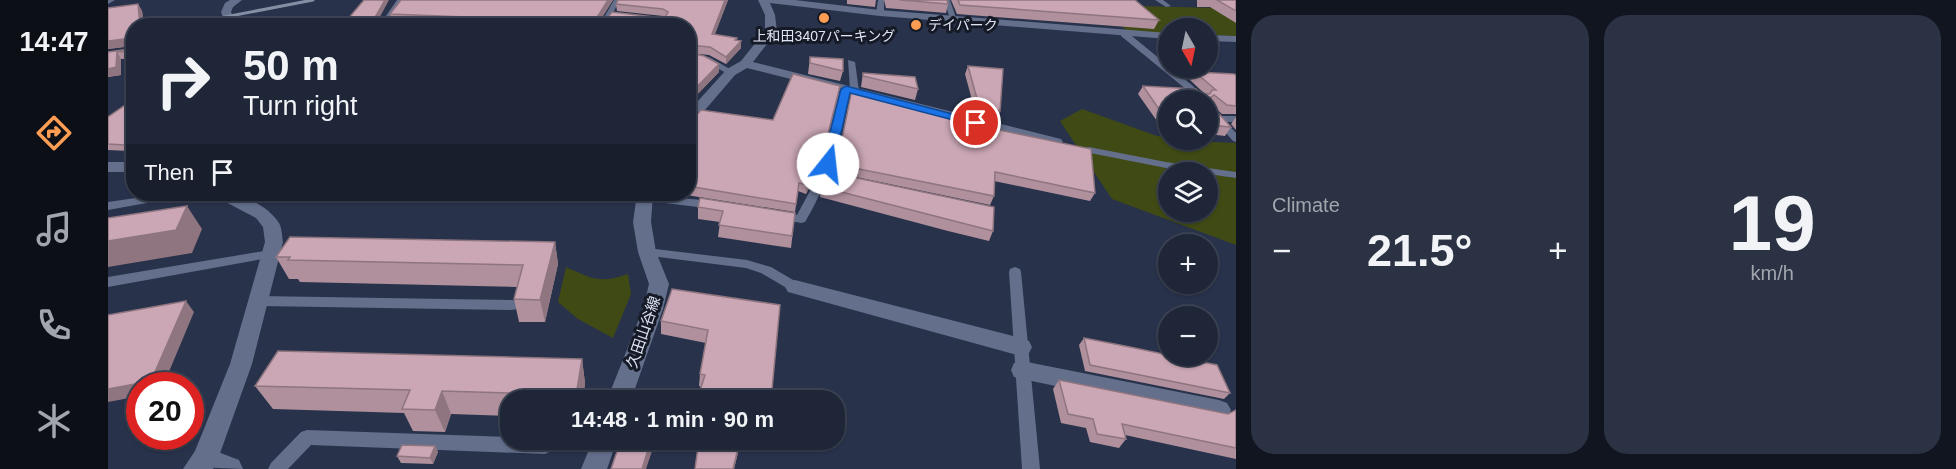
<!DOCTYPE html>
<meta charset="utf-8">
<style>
:root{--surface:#1e2638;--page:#2b3243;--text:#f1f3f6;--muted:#a1a5ae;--line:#3c4353;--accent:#fc9d53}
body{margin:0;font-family:Helvetica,"Noto Sans JP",sans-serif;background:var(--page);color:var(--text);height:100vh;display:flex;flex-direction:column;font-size:22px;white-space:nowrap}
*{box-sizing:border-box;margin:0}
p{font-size:20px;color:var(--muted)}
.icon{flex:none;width:33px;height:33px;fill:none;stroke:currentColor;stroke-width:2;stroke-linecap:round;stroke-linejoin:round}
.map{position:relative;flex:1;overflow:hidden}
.side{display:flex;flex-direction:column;gap:15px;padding:15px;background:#10151f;width:720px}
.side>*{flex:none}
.top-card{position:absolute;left:18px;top:18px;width:570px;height:183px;border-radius:24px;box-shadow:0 2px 4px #0004,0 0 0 2px var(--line);background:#1e2638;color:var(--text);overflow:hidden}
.needle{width:39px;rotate:171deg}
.controls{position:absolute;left:1050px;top:18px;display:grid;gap:12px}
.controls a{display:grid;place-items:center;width:60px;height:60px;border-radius:50%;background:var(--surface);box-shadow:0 2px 4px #0004,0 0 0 2px var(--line);font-size:30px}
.speed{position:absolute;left:18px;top:372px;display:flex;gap:12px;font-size:30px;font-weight:700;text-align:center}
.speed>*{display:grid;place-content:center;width:78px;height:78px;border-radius:50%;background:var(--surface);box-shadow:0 2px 4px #0004,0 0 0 2px var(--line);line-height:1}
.speed .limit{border:9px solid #d22;background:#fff;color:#111}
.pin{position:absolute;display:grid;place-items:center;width:51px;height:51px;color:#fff;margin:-26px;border:3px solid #fff;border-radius:50%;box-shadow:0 2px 6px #0007}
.me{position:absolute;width:66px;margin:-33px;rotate:16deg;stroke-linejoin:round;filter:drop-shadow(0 0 4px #0008)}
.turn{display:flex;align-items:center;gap:21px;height:126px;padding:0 18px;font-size:27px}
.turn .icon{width:78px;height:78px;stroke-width:2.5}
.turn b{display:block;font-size:42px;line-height:51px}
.then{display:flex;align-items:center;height:57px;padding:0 18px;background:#0003;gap:12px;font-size:22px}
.big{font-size:45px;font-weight:600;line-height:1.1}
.side .tile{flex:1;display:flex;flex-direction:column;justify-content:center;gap:9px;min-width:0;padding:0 21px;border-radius:24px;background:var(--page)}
.side .dial{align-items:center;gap:0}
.dial b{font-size:78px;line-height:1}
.heat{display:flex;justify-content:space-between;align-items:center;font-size:33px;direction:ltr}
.side .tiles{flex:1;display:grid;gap:15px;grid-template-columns:repeat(2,1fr)}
.trip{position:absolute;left:392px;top:390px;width:345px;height:60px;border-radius:24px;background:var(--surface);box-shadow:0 2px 4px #0004,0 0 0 2px var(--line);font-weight:600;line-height:60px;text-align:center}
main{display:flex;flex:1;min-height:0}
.dock{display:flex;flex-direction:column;width:108px;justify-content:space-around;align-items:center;background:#0c0f16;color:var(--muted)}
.dock .icon{width:42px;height:42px}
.dock .active{color:var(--accent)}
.dock b{font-size:27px;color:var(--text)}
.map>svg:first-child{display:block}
</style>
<main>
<nav class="dock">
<b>14:47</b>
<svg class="icon active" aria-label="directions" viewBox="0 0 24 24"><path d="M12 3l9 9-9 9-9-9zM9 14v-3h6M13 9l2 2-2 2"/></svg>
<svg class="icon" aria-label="music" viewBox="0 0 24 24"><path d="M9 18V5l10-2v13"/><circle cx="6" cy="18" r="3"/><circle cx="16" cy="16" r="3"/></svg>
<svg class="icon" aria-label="phone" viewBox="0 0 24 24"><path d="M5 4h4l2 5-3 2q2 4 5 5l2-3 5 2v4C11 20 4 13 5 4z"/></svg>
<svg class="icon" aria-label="climate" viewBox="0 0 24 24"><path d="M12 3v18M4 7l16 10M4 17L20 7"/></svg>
</nav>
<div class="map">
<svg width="1128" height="469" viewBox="0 0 1128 469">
<rect width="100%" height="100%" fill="#28324b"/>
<g fill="#404a14" fill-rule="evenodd">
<path d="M993 5 1107 8 1128 21V36L1100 35V28H1060V34L1020 32Z"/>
<path d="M974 109 1049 136 1060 137V140L1128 143V245L1004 199 952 121ZM1060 172H1100V212H1060Z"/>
<path d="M458 267C485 279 491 284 520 274L523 294 505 338 470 319 450 302Z"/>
</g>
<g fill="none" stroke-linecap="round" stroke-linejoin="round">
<g fill="#636f8b" fill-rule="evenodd">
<path d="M289 0H295L280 23 299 26H271Z"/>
<path d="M506 0H512L505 13 554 18 558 20 555 26H548L549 22 503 17 498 26H491Z"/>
<path d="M770 0H776V13L772 15 768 13Z"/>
<path d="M836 0H842L849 21 842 19Z"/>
<path d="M1047 0H1055L1063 6 1058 7Z"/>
<path d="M1013 32H1019L1085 86 1097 100H1089L1079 90 1013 36Z"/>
<path d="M580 54 601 57 627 72 620 74 596 61 580 58Z"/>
<path d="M740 60 747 62 751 91 747 94 744 93 742 89C732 137 723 179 697 222L693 223 667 218 665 215 671 211 689 215 710 176 719 151 734 89 738 86 742 89Z"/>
<path d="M1100 105 1103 106 1113 116H1128V122H1118L1128 133V142L1125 141 1100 113Z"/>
<path d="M981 147 1058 162 1128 172V178L1100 174V172L1058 168 977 152V148Z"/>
<path d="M55 194H78L72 197 0 210V202Z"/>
<path d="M536 195 606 201 612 205 606 209 532 200 530 198Z"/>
<path d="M539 248 639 260 663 267 692 284 694 287 692 290H682L653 273 638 268 535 255 533 252 535 249Z"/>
<path d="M162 250 168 254 166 257 0 287V277Z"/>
<path d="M907 267 912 269 913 272 932 469H914L901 272 902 269Z"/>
<path d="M151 296 404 300 409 301 411 305 409 309 404 310 151 306 146 305 144 301 146 297Z"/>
<path d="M199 430 402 437V440H440L443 441 445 446 443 451 437 454 203 445 180 469H160L163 463 193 432Z"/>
</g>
<g fill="#636f8b" fill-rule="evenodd">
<path d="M0 0H7L0 4Z"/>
<path d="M122 0H134L125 7 123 12 129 26H118L113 12 117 3Z"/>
<path d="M650 0H687L772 10 1060 33V39L772 16 662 3 667 15 669 31 645 62 953 139 955 142 948 146 639 68 627 75 585 124 580 125V112L619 69 633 61 657 31V15Z"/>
<path d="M1100 35 1128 36V42L1100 41Z"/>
<rect x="0" y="162" width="26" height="10"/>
<path d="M108 194C130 192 158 203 171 223 174 228 174 236 175 242L144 364 110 459 105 469H75L87 451 122 364 157 242 155 227 148 218 110 198Z"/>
<path d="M529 194H545L543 222 548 252 561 284 555 309 523 400H499L535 309 541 284 530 252 525 222Z"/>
<path d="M687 280 913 338 921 341 924 347 921 353 913 356 680 292 677 287 680 282Z"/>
<path d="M914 361 1111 400 1119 403 1123 410 1119 417 1111 420 914 379 906 377 903 370 906 363Z"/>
<path d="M485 440H509L499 469H473Z"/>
</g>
<path fill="#636f8b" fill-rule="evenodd" d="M97 447 131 460 135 469 88 467 84 459 88 451Z"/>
<path stroke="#868ea3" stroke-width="3" d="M70 26 205 0"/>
</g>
<g fill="#af909c">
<path d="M293 0H505L492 20 497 21 546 20 555 21 557 17 555 16 509 11 508 4 620 0 607 34 633 41V48L618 64 601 55 581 53 611 64V72L580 104V26L373 25 284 21 282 14Z"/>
<path d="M739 0H768L767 7 739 4Z"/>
<path d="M776 0H839L840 4 838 13 778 8Z"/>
<path d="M843 0H1027L1051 20 1046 29 849 14Z"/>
<path d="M1089 0H1128V23L1102 7H1089Z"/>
<path d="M30 4 34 11 36 26H26V59H13V75L0 77V52L22 49V46L0 49Z"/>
<path d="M702 57 735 71 732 81 700 74Z"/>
<path d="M860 66 892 111 889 120 868 115 857 74Z"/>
<path d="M1087 72 1128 75V114H1114L1104 105 1123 127 1117 136 1100 134V100H1060V132L1056 131 1030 94 1035 86 1097 94 1082 80Z"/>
<path d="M755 73 810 89 807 100 753 87Z"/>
<path d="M731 94 717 150 708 175 698 194 690 191 687 212 572 194H580V118L665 120Z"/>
<path d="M26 99V147L21 151 0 150V117Z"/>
<path d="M811 111 891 130 987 193 982 201 886 181V196L882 205 724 172 726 164Z"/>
<path d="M1128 117V130L1123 124Z"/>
<path d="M714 187 885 231 881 241 840 231 712 197Z"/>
<path d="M590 207 687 213 683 248 610 237 612 222 590 219Z"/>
<path d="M447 242 450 264 437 322H411L406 299 409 287 192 282 190 279H181L168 257Z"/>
<path d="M564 289 663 400H589L594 387 591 386 592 374 598 343 553 334V321Z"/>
<path d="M976 338 1122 393 1116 399 977 371 971 345Z"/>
<path d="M474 359 477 383 475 400H402V416L343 414 337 432 305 431 296 413 165 409 147 386Z"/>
<path d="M951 380 1120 414 1128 410V459L1017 435 1018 439 1011 448 982 442 978 428 953 423 945 389Z"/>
<path d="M579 440H633L626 469H587L590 446 578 443Z"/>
<path d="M327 446 330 452 325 464 293 463 289 456Z"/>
</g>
<g fill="#8e757f">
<path d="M277 0H281L267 26H262Z"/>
<path d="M500 0H505L489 26 488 19Z"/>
<path d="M617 0H620L604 41V34Z"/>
<path d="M30 4 34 11 36 26H32Z"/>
<path d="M23 38 26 46 0 49V41Z"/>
<path d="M633 41V48L618 64V57Z"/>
<path d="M9 52 13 59V75L0 77V69Z"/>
<path d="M611 64V72L580 104V96Z"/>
<path d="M731 94 717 150 708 175 698 194 699 185Z"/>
<path d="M25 138 26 147 21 151 17 145Z"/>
<path d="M79 206 94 229 84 253 0 267V241Z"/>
<path d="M447 242 450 264 437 322 432 300Z"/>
<path d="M78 301 86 312 55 386H32V396L0 402V389Z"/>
<path d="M474 359 477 383 475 400H469L468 395Z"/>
<path d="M334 391 343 414 337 432 327 410Z"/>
<path d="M543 440H547V442L538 469H534Z"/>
<path d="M632 440H633L626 469H625Z"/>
<path d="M327 446 330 452 325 464 322 458Z"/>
</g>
<g fill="#cba7b5" stroke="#8e757f" stroke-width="1.5">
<path d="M256 0H277L262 26H234Z"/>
<path d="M293 0H500L488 19 497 21 504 12 546 17V20L555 21 560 12 555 9 508 4 510 0H617L604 34 629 38 627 40 633 41 618 57 602 47 580 45V26H372L382 18 282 14Z"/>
<path d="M792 0H839L840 4Z"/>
<path d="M850 0H1027L1051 20 852 5Z"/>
<path d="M1109 0H1128V11Z"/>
<path d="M30 4 32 26H26V51L9 52 8 67 0 69V52L22 49 23 38 0 41V8Z"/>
<path d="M580 52 596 56 611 64 580 96Z"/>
<path d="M702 57 735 59V71L702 63Z"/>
<path d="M860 66 895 69 892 111 871 106Z"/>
<path d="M1087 72 1126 74 1128 75V106L1119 105 1106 95 1103 97 1104 106 1123 127 1100 125V100H1060V122L1035 86 1088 89 1094 94H1102L1104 90H1108Z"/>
<path d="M755 73 807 77 810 89 755 76Z"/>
<path d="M685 74 732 86 718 142 710 167 699 185 691 183 688 204 580 186V118L587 117 593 110 665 120Z"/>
<path d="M744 89 811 106V111L858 118 891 126V130L983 149 987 193 887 172 886 196 726 164 733 144Z"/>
<path d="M26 99V138L17 145 0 144V117Z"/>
<path d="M721 172 886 207 885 231 714 187Z"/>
<path d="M592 198 687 213 684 236 611 225 615 211 590 207Z"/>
<path d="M79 206 68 230 0 241V218Z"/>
<path d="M182 237 447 242 432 300 406 299 415 265 180 260 182 257H168Z"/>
<path d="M564 289 672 305 663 400H654L641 399V400H589L597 375 592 374 600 330 553 321Z"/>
<path d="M78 301 43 381 0 389V315Z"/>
<path d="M976 338 1022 347 1060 355V356H1064L1109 365 1122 393 982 365Z"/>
<path d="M170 351 474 359 468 395 334 391 327 410 294 409 302 390 147 386Z"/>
<path d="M951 380 1120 414 1128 410V448L1014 424 1018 439 989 434 985 419 960 414Z"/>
<path d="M513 440H543L534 469H503Z"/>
<path d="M591 440H632L625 469H587Z"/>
<path d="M294 445 327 446 322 458 289 456Z"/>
</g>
<path fill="#1a73e8" stroke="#114b97" stroke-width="1.5" d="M738 86 871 121 873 123 868 126 742 93 726 164 720 167 716 166 714 164 733 89Z"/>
<g fill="#fc9d53" stroke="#161a26" stroke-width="2">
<circle cx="716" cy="18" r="6"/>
<circle cx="808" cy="25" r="6"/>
</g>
<g text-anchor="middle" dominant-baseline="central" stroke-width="6" stroke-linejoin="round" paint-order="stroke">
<g font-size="14" fill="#dee5f5" stroke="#161a26" text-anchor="start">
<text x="820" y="25">デイパーク</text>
<text x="716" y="36" text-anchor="middle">上和田3407パーキング</text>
</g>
<g font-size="15" fill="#dee5f5" stroke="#161a26">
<text transform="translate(535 332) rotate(-71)">久田山谷線</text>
</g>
</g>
</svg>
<div class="controls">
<a><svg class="needle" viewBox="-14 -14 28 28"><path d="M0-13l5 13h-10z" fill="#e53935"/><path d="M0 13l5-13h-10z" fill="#a1a5ae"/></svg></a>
<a><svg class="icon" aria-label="search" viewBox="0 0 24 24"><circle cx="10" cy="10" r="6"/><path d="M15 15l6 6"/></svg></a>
<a><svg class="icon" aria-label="layers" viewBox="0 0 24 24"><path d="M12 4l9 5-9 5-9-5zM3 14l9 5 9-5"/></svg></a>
<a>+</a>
<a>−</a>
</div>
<div class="speed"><div class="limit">20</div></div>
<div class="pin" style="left:868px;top:123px;background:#d93025"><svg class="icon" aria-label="arrive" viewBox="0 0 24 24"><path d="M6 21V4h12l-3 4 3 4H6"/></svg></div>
<svg class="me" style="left:720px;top:164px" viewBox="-20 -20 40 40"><circle r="19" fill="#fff"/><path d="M0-13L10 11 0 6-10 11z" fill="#1a73e8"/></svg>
<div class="trip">14:48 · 1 min · 90 m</div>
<div class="top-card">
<div class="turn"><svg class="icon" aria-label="right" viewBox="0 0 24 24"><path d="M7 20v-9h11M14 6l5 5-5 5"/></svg><div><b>50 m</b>Turn right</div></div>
<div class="then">Then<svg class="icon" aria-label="arrive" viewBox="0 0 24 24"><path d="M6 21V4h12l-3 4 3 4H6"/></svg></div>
</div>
</div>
<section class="side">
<div class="tiles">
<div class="tile"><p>Climate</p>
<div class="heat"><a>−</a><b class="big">21.5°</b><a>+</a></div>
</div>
<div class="tile dial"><b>19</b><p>km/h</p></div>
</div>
</section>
</main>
